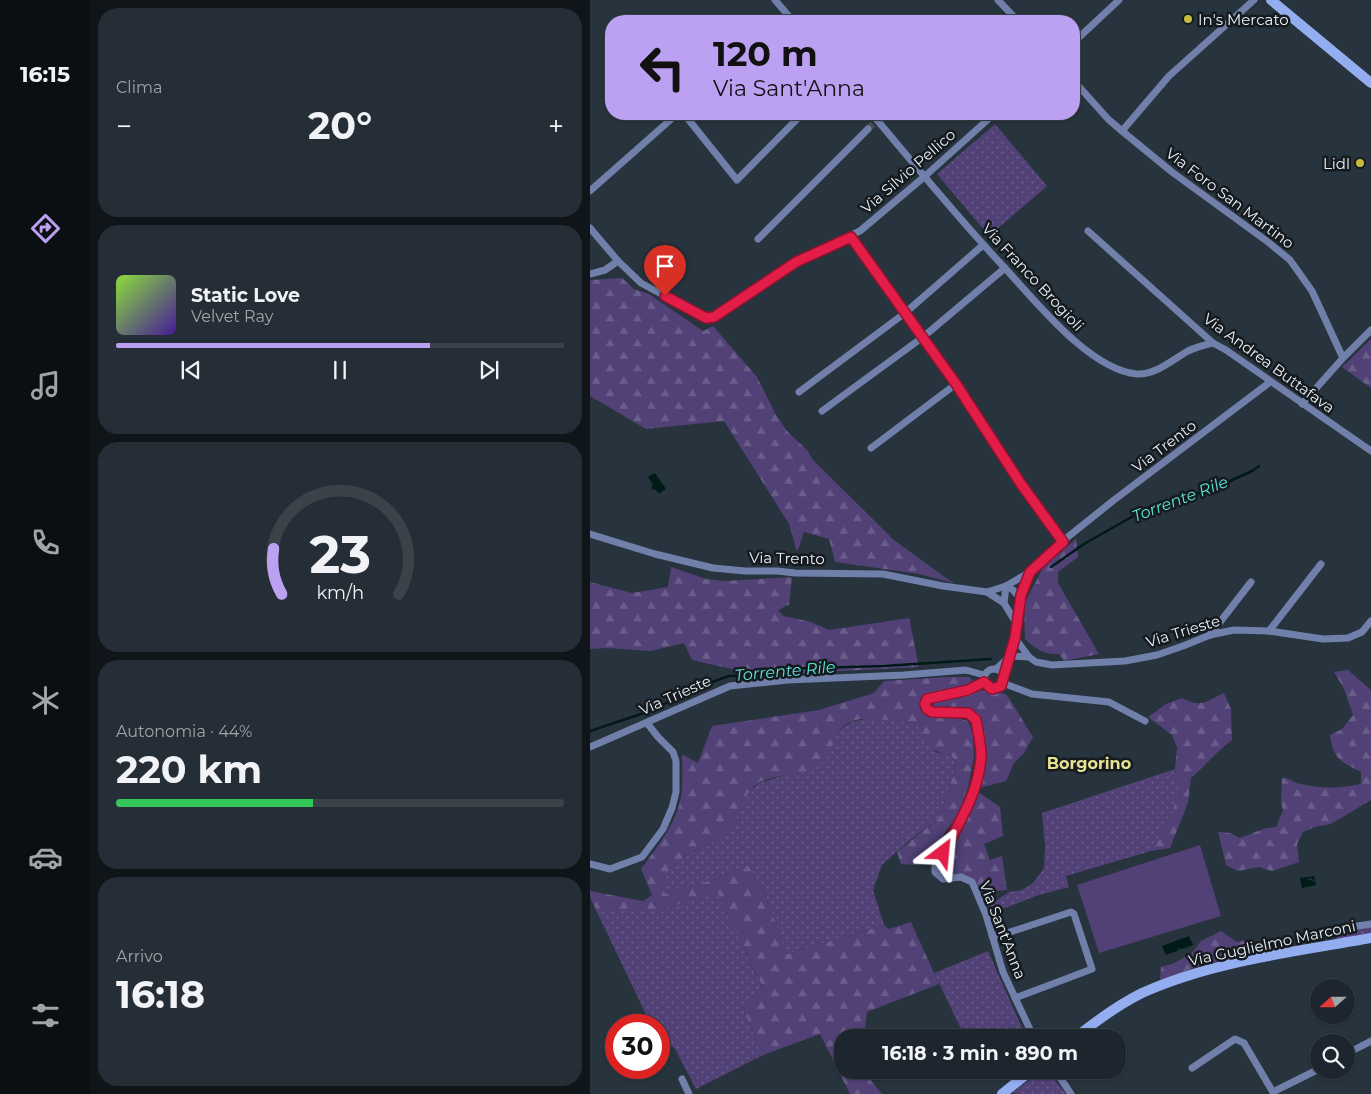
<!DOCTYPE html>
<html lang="it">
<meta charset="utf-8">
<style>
:root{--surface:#1d262e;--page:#252e36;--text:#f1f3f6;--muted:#a0a5aa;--line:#3b434a;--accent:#bca0f2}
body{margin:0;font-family:Montserrat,sans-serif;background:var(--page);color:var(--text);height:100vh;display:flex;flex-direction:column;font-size:19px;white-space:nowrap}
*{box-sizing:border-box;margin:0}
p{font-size:16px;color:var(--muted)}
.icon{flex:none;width:28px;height:28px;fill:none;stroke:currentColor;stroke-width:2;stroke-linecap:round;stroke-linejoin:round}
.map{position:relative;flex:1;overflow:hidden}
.details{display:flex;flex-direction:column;gap:8px;padding:8px;background:#101519;width:500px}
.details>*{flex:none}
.hud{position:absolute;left:15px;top:15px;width:475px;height:105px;border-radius:20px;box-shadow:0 1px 4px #0004,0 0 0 1px var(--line);background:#bca0f2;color:#111;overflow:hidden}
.needle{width:32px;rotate:249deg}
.controls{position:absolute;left:720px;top:979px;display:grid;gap:10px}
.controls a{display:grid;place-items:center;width:45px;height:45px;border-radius:50%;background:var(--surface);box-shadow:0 1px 4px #0004,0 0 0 1px var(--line);font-size:25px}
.speed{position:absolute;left:15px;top:1014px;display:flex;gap:10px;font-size:25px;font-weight:700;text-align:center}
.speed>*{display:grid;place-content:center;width:65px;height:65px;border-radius:50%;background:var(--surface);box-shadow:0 1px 4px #0004,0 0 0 1px var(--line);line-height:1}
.speed .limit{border:8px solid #d22;background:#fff;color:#111}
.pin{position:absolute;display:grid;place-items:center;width:42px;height:42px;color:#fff;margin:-51px -21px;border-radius:50% 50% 50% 0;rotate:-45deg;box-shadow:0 0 5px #0007}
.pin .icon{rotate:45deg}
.me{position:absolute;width:55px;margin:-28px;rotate:29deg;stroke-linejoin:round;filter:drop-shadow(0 0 4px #0008)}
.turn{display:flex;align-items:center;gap:18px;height:105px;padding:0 25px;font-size:22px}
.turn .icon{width:65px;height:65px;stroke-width:2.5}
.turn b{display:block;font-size:35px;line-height:42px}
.big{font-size:38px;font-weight:700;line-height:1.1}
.details .card{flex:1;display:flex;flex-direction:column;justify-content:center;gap:8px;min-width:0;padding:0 18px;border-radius:20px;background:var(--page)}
.details .dial{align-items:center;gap:0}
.dial svg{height:130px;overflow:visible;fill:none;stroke:var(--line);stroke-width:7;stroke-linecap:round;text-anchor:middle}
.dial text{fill:var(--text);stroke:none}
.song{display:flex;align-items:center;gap:15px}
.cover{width:60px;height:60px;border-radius:8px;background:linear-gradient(135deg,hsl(90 70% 55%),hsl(260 70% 35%))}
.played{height:5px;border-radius:2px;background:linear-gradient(90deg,var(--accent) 70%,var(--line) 70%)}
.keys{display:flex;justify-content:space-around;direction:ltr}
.heat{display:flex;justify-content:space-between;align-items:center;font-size:28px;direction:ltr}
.charge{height:8px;border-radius:4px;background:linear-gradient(90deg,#34c759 44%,var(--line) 0)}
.trip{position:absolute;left:244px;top:1029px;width:292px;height:50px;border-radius:20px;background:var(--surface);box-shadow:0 1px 4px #0004,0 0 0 1px var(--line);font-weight:700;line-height:50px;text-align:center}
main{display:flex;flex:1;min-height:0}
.menu{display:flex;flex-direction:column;width:90px;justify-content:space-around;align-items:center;background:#0c0f12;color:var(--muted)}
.menu .icon{width:35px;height:35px}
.menu .current{color:var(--accent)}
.menu b{font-size:22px;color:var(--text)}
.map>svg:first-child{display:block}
</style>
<main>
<nav class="menu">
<b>16:15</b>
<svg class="icon current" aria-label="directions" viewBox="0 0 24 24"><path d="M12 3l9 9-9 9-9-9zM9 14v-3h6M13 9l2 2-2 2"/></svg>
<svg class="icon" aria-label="music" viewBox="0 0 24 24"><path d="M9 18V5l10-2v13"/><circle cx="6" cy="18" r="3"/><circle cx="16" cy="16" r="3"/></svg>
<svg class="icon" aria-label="phone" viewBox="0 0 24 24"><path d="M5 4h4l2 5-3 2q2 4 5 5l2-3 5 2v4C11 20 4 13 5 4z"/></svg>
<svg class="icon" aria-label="climate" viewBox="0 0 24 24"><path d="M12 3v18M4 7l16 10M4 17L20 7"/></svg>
<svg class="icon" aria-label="car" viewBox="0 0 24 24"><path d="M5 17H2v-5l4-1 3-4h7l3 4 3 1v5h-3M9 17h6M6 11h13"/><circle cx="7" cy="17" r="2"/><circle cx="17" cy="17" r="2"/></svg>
<svg class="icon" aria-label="filters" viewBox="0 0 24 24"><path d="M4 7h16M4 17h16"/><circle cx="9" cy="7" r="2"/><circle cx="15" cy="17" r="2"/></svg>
</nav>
<section class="details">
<div class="card"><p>Clima</p>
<div class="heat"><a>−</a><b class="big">20°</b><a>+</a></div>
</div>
<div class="card">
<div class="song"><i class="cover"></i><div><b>Static Love</b><p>Velvet Ray</p></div></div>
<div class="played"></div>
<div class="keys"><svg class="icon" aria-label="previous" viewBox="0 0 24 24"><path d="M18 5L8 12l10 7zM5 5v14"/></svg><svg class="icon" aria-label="pause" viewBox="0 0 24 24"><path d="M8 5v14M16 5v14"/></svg><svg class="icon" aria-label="next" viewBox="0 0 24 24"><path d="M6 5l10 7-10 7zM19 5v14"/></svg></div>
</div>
<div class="card dial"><svg viewBox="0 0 100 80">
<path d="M14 69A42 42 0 1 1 86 69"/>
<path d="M14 69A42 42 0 0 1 9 41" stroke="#bca0f2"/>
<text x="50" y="56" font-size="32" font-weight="700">23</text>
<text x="50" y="72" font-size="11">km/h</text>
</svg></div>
<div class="card"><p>Autonomia · 44%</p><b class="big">220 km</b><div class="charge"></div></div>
<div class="card"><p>Arrivo</p><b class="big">16:18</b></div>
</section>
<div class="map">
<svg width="781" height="1094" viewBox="0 0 781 1094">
<defs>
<pattern id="grass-dots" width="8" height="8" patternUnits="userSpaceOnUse" patternTransform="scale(1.25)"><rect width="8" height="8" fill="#514176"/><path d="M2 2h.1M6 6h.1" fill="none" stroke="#6a5d8a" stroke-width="1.8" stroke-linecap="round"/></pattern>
<pattern id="forest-firs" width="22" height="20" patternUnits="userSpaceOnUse" patternTransform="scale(1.25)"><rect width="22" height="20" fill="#514176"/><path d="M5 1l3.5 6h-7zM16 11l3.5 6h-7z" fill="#6a5d8a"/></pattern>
<pattern id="water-ripples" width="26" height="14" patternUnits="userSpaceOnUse" patternTransform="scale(1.25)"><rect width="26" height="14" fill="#001a18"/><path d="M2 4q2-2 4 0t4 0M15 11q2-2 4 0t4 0" fill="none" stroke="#253c3a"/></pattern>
</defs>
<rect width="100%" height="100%" fill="#27333d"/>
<g fill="url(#grass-dots)">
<path d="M405 124 457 186 399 236 347 174Z"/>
<path d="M281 718 322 723 331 721 334 736 345 752 361 755 366 763 358 793 349 818 319 841 292 865 283 890 294 925 197 954 175 894 158 865 119 881 76 894 71 887 78 871 89 859 124 841 158 792 169 783 202 773 238 756C247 729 252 722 281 718Z"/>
<path d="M585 769C586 775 589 783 589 789 589 811 572 833 561 851L476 876 479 887 449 895 399 914 398 906 419 892 432 890 443 883 454 868 455 846 452 813Z"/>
<path d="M128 892 174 991 159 1003 154 1011 173 1055 106 1089 85 1049 69 1033V1025H61L6 910H69Z"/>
<path d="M781 926V934L747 939 746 930Z"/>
<path d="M398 951 436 1037H375L344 973Z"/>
<path d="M454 1070H457L476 1094H425L423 1092Z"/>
</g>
<g fill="url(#forest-firs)">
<path d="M32 278 44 289 59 294 113 331 123 326 167 377 186 415 197 431 218 451 222 459 304 540 363 583 329 574 245 562 239 539 214 532 207 552 199 524 134 421 56 429 0 396V280Z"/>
<path d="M781 339V388L752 367Z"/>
<path d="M486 539 488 557 468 572V583L509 654 474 661 469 654C454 655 446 649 435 639L434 604 454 566Z"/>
<path d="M81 567 116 579 134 581 202 577 199 605 195 606 188 611 194 616 221 622 239 630 319 618 329 667 191 674 146 670 102 660 94 643 61 651 17 648 0 649V582L42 593 78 587Z"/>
<path d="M758 670 781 690V800L741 824 725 827 713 832 707 844 709 862 682 871 669 867 648 871 636 865 628 832 640 833 650 838 676 828 686 827 693 810 691 803 692 778C700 778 704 783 711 784 730 789 752 788 771 784V772C751 762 743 759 740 735L752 729 763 715 754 689 744 672Z"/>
<path d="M356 677H379L383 681 378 684 336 696C331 704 331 707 336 715L367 718 378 721 383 734 384 756 378 787 368 814 338 857 327 865 311 864 307 852 349 818 358 793 366 763 361 755C335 750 336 746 331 721 309 727 286 713 263 721 240 729 247 750 233 763 219 776 186 773 168 783 151 794 152 816 139 831 134 836 126 840 120 843 93 858 83 857 71 887L76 894 119 881 158 865 175 894 197 954 294 925 299 929 321 922 349 984 277 1012 274 1037 252 1038V1070H276L279 1078 292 1094H260L230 1034 173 1055 154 1011 159 1003 174 990 128 893 69 910H6L0 897V891L53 901 62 895 51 869C68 846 90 819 92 789 93 778 92 766 92 754L108 763 122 726 229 710 284 693 294 681Z"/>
<path d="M388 690 409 692 417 695 443 737 434 753 424 763 416 781 389 788 395 763 392 735 388 717 375 709 351 710 344 707 343 704 346 701Z"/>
<path d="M634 693 641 709 642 740C627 751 615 766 601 778L598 803 580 848 561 851 581 817 589 789 585 769 587 747 582 735 558 717 576 704 592 698C611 708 615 702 634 693Z"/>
<path d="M388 792 410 807 413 836 394 844 400 860 412 856 417 890 390 892 383 880 353 876 348 871 347 868 377 816Z"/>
<path d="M631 931 647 942 656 940 659 954 609 966 570 980 571 967 582 964 601 954 611 941Z"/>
</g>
<path fill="#514176" d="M610 845 631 916 509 953 487 885Z"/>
<g fill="url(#water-ripples)">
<path d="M65 473 76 489 69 494 65 489 63 490 61 487 63 485 58 477Z"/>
<path d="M724 876 726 885 712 888 710 878Z"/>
<path d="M599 936 603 945 576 955 572 946Z"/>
</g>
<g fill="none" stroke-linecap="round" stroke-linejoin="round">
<g stroke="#001a18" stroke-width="2.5">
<path d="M461 567 494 544 545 515 627 487 662 471 669 466"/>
<path d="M0 731 60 711 113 685 139 676 166 675 191 669 294 666 401 659"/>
</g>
<path stroke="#444f59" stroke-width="7" stroke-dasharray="7 3.5" stroke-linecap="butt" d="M278 129 284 123"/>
<g stroke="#7180ab" stroke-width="7">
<path d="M185 0 203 21"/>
<path d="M408 0 428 21"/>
<path d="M484 42 529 0"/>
<path d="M484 81 518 119 532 131 582 172 678 242 700 260 722 291 753 358"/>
<path d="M94 114 147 180 212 114"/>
<path d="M282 114C325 165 367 217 413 266 444 299 499 370 547 374 566 375 582 360 598 351 606 347 614 345 623 343"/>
<path d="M532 131 579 76 664 0"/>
<path d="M0 191 87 114"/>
<path d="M0 228 28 261 51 283 116 318 123 317 206 262 270 231 334 177 404 114"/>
<path d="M498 231 623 343 636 350 781 451"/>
<path d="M261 237 366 384 431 484 473 542"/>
<path d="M168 239 278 129"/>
<path d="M0 274 15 270 28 261"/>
<path d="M209 392 315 313 393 245"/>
<path d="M712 404 753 358 781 330"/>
<path d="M232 411 333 337 415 268"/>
<path d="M281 448 366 384"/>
<path d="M0 534 65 554 123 568 155 571H187L205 573 293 574 353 586 397 592 414 603 426 623"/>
<path d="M397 592 416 586 440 572 459 552 524 500 680 382"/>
<path d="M414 603 416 586 423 590 430 598"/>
<path d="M679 631 731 564"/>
<path d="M620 635 661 582"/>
<path d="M425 638 439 657"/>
<circle cx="404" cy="679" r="10"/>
<path d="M406 669 420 656 439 657 446 662 462 665 535 661 567 655 593 646 620 635 644 630 679 631 733 639 758 638 772 632 781 621"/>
<path d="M413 675 425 638 431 595 439 572"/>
<path d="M394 682 378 690 337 699 335 704 337 709 342 713H378L387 721C388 732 391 744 391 756 390 794 364 834 345 867V872L353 879 371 877 382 882 396 915 413 972 444 1038"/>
<path d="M413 683 442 694 519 702 555 721"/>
<path d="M0 747 140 686 198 680 314 675 376 670 394 675"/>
<path d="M0 864 20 869 52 857 73 829 82 808 86 792V761L83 752 68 737 57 723"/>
<path d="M747 929 781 924"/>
<path d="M402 936 411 935 481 912 484 914 502 969 425 998"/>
<path d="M756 1054 781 1041"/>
<path d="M602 1068 645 1039 654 1043 684 1094"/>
<path d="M465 1070 481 1094"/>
<path d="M92 1079 99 1094"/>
<path d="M683 1092 729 1069"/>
</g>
<g stroke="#94acf0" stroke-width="10">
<path d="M681 0 781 83"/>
<path d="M485 1038C506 1021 528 1005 552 993 622 961 705 952 781 938"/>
<path d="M412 1094 442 1070"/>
</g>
</g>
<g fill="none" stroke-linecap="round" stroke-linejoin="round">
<defs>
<path id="route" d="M75 296 116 318 124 317 206 262 261 237 366 384 431 484 473 542 440 572 431 595 425 638 411 686 402 689 394 682 378 690 337 699 335 704 337 709 342 712 378 713 386 720C388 732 391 744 391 755 390 790 369 823 353 853"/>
</defs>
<use href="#route" stroke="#92132f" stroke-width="12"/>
<use href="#route" stroke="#e11d48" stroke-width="9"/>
</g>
<g fill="#c7bb3c" stroke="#151a1e" stroke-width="2">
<circle cx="598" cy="19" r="5"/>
<circle cx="770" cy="163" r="5"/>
</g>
<g text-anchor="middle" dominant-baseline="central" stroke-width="5" stroke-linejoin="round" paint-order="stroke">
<g font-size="15" fill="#e8f0f6" stroke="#151a1e" text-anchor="start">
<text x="608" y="19">In's Mercato</text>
<text x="760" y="163" text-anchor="end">Lidl</text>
</g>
<g font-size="15" fill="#e8f0f6" stroke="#151a1e">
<text transform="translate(318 171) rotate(-41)">Via Silvio Pellico</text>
<text transform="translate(640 198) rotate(37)">Via Foro San Martino</text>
<text transform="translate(443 277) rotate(47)">Via Franco Brogioli</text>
<text transform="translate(679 363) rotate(36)">Via Andrea Buttafava</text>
<text transform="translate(574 446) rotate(-37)">Via Trento</text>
<text transform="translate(197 558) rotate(1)">Via Trento</text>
<text transform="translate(593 631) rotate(-17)">Via Trieste</text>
<text transform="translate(85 695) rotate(-24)">Via Trieste</text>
<text transform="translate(413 930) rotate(69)">Via Sant'Anna</text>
<text transform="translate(682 943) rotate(-12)">Via Guglielmo Marconi</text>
</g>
<g font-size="16" font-style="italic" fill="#5de5d8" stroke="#151a1e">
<text transform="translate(590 499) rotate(-21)">Torrente Rile</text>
<text transform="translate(195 671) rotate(-5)">Torrente Rile</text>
</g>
<g font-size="16" font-weight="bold" fill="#e7e192" stroke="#151a1e">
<text x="499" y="763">Borgorino</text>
</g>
</g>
</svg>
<div class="controls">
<a><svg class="needle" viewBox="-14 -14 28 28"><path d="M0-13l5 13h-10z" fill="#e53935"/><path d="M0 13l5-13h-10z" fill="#a0a5aa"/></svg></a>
<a><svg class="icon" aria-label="search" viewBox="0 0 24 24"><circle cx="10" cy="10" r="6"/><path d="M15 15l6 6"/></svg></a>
</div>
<div class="speed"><div class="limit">30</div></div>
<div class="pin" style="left:75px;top:296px;background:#d93025"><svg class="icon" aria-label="arrive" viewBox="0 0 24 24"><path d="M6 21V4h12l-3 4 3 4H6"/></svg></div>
<svg class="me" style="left:353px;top:853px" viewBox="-20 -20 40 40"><path d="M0-17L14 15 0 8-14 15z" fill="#e11d48" stroke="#fff" stroke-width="4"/></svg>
<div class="trip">16:18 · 3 min · 890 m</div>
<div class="hud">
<div class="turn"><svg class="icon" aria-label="left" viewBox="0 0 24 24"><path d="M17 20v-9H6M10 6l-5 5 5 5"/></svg><div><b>120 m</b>Via Sant'Anna</div></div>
</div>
</div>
</main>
